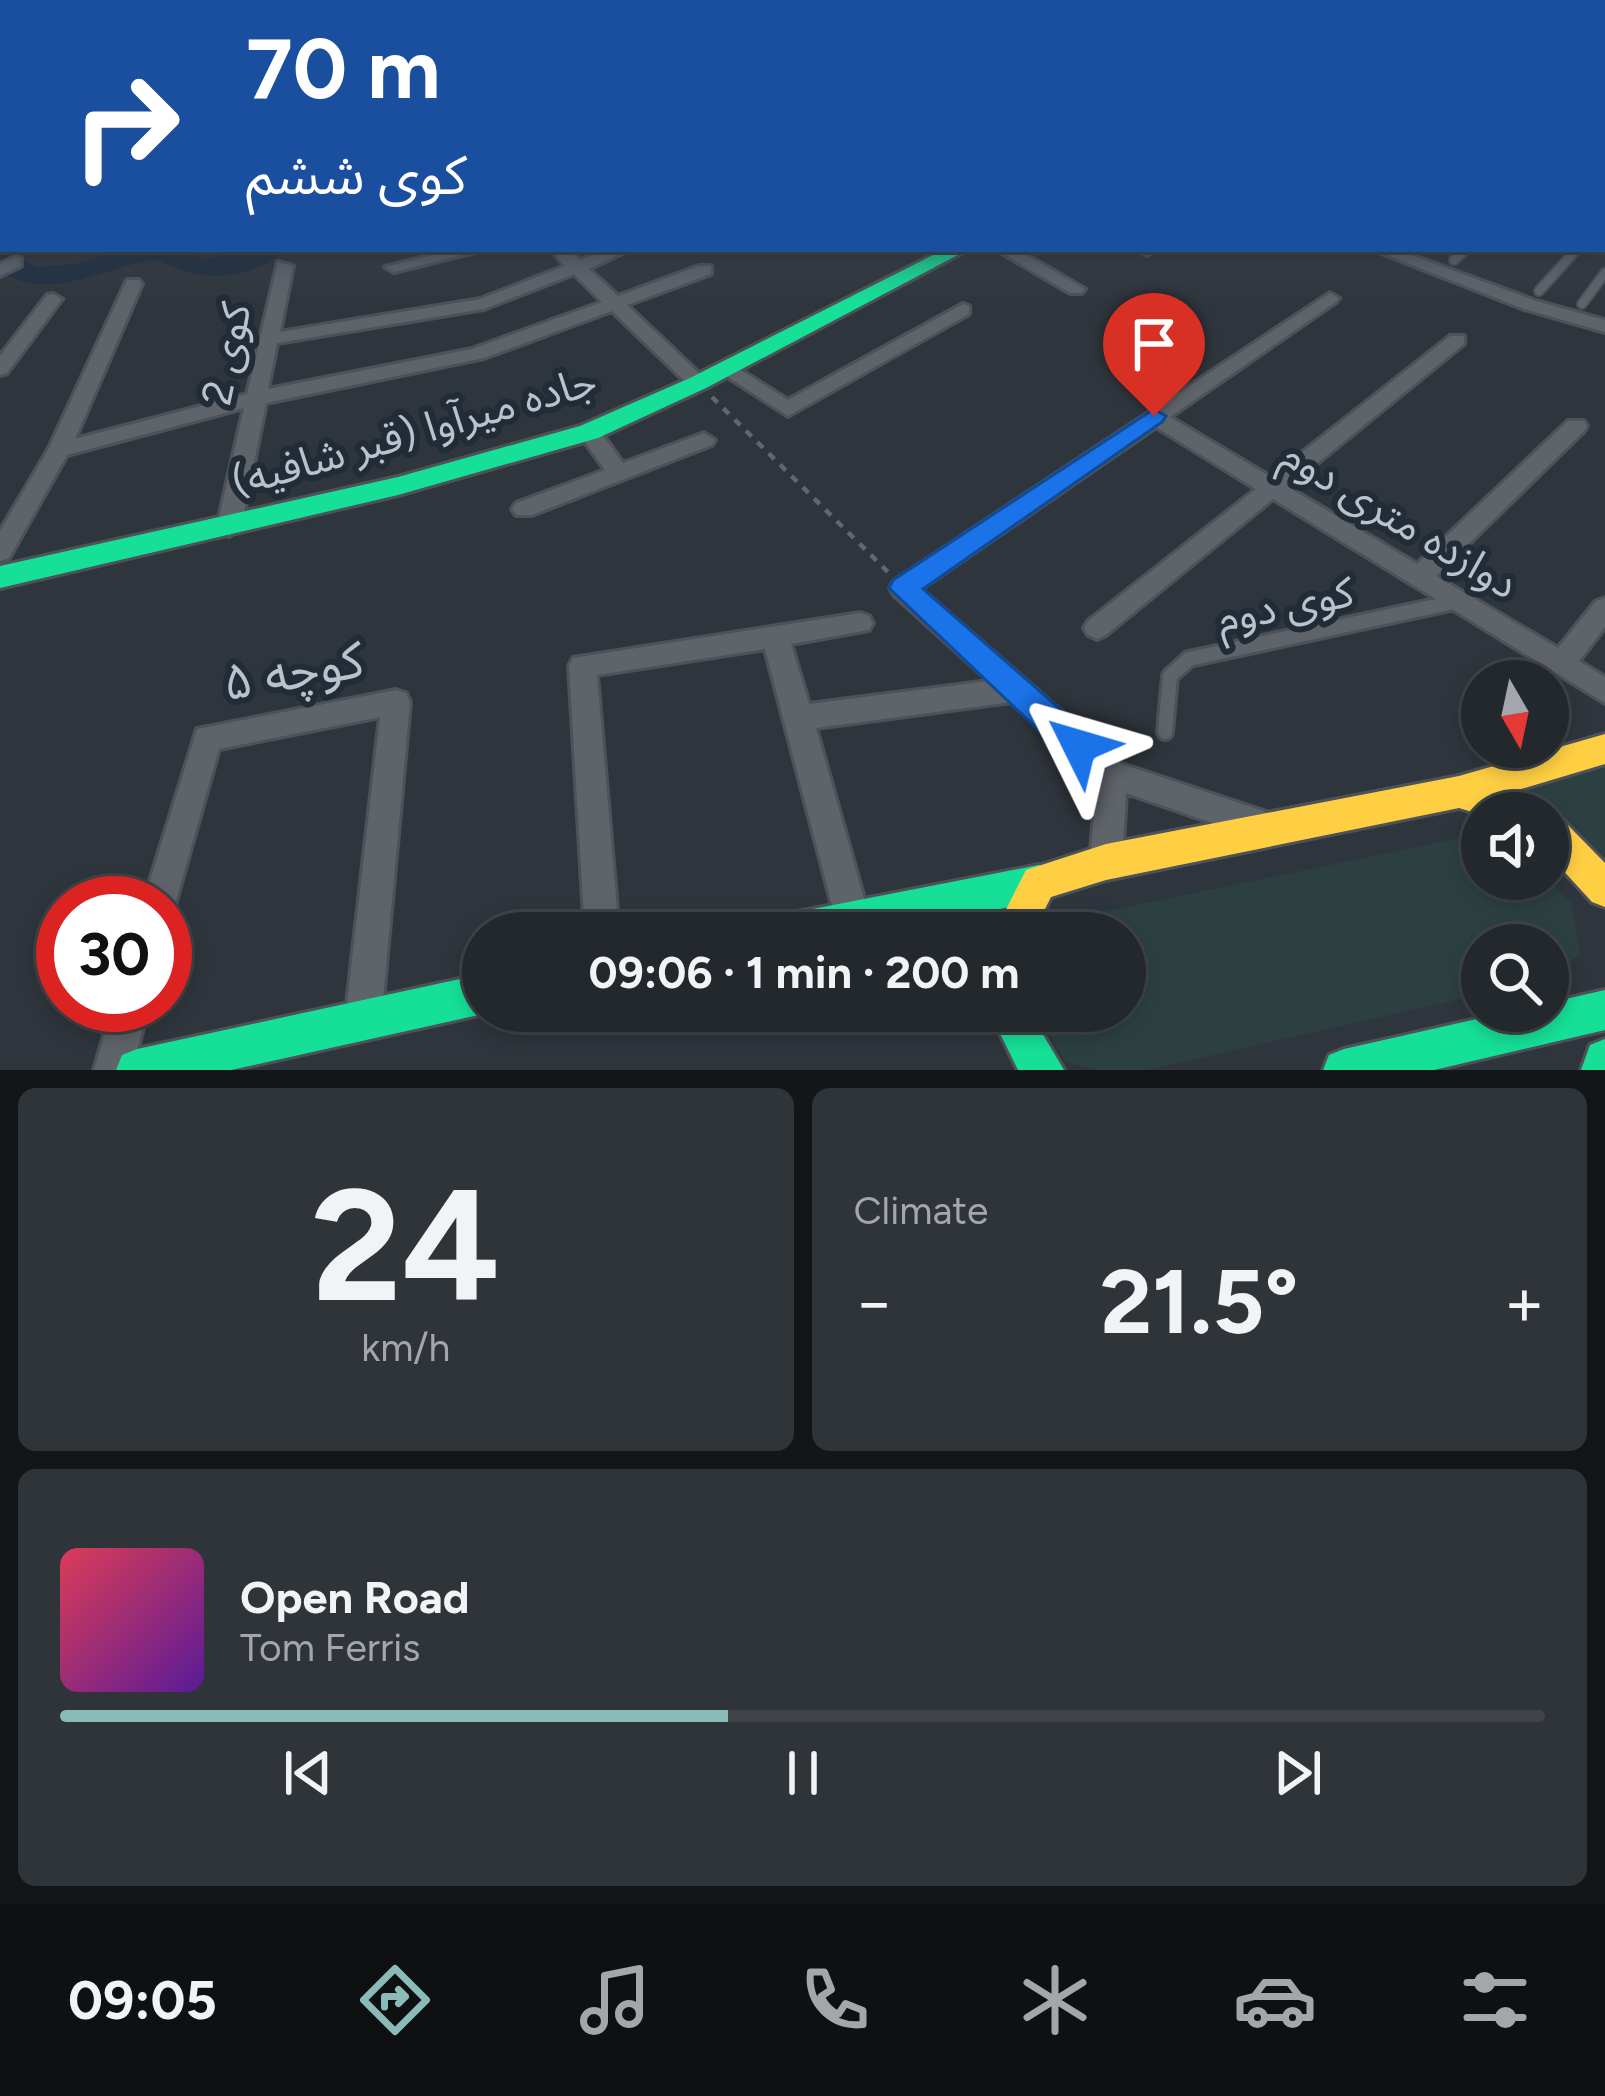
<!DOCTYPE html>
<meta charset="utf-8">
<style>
:root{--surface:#23282d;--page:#2f3439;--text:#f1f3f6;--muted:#a3a6aa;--line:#404449;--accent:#8bbbb9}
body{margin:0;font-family:Figtree,"Noto Sans Arabic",sans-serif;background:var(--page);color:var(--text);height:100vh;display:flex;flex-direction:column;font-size:45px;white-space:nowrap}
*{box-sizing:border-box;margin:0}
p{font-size:39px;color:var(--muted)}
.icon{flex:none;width:66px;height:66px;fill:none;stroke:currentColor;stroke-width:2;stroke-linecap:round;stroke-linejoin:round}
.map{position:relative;height:1070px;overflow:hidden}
.sheet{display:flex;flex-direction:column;gap:18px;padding:18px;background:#131619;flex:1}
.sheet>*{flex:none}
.banner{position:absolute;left:0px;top:0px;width:1605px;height:252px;box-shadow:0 6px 18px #0003,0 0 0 3px var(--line);background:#1a4fa0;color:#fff;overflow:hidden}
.needle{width:78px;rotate:171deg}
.controls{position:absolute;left:1461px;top:660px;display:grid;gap:24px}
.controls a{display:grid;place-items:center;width:108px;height:108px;border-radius:50%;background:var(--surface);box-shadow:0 6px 18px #0003,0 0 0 3px var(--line);font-size:60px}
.speed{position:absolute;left:36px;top:876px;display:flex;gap:24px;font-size:60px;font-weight:700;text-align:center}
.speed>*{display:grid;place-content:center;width:156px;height:156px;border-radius:50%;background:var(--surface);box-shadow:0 6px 18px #0003,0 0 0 3px var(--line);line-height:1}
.speed .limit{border:18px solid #d22;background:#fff;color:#111}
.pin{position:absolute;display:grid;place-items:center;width:102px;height:102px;color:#fff;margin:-123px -51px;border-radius:50% 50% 50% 0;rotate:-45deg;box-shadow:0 0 12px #0007}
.pin .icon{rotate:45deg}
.me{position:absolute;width:132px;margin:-66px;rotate:310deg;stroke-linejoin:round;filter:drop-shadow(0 0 9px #0008)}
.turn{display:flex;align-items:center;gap:42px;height:252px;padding:0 48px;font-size:54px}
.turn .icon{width:156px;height:156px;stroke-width:2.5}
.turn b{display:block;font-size:84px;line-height:102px}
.big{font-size:90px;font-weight:700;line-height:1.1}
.sheet .tile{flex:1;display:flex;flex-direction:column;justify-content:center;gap:18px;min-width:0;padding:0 42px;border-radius:18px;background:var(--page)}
.sheet .dial{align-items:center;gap:0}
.dial b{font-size:156px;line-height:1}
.song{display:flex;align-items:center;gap:36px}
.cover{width:144px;height:144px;border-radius:18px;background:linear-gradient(135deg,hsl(350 70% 55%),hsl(270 70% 35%))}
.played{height:12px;border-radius:6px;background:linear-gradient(90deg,var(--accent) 45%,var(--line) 45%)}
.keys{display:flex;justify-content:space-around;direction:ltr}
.heat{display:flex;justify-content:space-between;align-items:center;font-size:66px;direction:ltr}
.sheet .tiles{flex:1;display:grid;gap:18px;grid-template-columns:1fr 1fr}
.tile:last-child{grid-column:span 2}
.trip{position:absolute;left:462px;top:912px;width:684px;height:120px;border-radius:60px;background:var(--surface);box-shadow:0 6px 18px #0003,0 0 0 3px var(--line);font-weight:700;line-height:120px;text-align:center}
.menu{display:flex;height:192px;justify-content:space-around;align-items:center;background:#0e1012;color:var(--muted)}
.menu .icon{width:84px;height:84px}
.menu .selected{color:var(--accent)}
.menu b{font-size:54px;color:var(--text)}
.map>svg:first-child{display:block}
</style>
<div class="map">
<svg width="1605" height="1070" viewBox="0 0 1605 1070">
<rect width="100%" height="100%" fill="#2f353c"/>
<g fill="#2c4042">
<path d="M1605 764V875L1548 813 1515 787Z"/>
<path d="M1475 835 1482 838V879H1548L1572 904 1580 955 1548 975V945H1482V994L1147 1070H1097L1066 1062 1036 1014 1125 1011V933H1051L1059 921Z"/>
</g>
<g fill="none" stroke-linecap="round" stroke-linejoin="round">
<path fill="#1e2e40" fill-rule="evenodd" d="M125 249H180L204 260 248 249H286C254 282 195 283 158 259 108 266 49 304 0 271V251L37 267 75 264Z"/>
<defs>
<g id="lane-far1">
<path d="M1454 260 1466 249"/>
<path d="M1539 291 1577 249"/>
<path d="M1582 304 1605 273"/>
</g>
<path id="lane" d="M1165 732 1170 676 1189 659 1459 601"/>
<g id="street">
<rect x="0" y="159" width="3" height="8"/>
<rect x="1602" y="186" width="3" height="10"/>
<rect x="0" y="214" width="3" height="10"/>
<path d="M456 249H488L394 272 385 267Z"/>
<path d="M550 249H568L580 260 608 249H631L589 269 618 296 699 266H711V274L627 305 705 379V387H691L612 311 484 358 266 403 241 527 229 536 217 527 244 408 67 455 9 558 0 561V531L48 450 127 280H139L142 284 75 439 247 394 278 262 293 266 280 332 480 299 565 266ZM574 274 602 302 472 349 268 389 277 343 484 309Z"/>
<path d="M995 249H1016L1085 289 1082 293H1070Z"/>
<path d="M1157 249 1147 255 1139 250V249Z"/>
<path d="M1371 249H1395L1536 301 1605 320V332L1524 309Z"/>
<path d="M15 257 21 258V266L0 276V264Z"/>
<path d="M1330 293 1339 298 1336 302 1170 417 1271 477 1450 336H1464V344L1288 487 1417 564 1568 421H1584L1587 426 1584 431 1436 576 1558 648 1596 601 1605 598V627L1579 661 1605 677V703L1273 499 1106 635 1097 639 1088 635 1084 628 1088 621 1256 489 1156 427 921 589 1122 764 1275 815 1280 826 1275 837 1264 841 1126 793 1122 862 1117 873 1106 878 1095 873 1090 862 1097 780 1011 702 816 728 870 920 865 932 844 933 836 920 765 649 597 675 619 933H585L569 666 573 658 860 613 869 616 873 623 869 630 791 644 809 704 989 681 894 595 890 588 894 581Z"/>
<path d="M53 294 62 299 7 373 0 375V356L47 295Z"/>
<path d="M963 304 969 306V314L788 416 714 368 724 362 731 364 788 400Z"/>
<path d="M589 425 597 427 623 463 704 433 715 440 712 445 532 515H516L512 509 516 503 605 470 578 432Z"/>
<path d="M396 690 406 693 410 702 381 1021 376 1034 363 1039 350 1034 345 1021 380 717 219 749 172 915 165 918V903H143L197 729Z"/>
<path d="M113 1005H149L132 1070H94Z"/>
</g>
<g id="fast">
<path d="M945 249H969L706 388 598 438 398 495 0 588V566L398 477 580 426 690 378Z"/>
<path d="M1039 865 1052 870 1057 883 1052 896 1039 901 882 933H768L774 920 787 914Z"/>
<path d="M483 974V1011H490L483 1014 231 1070H116L122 1055 137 1049Z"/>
<path d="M1605 990V1030L1434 1070H1323L1329 1055 1344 1049 1512 1011H1548V1003Z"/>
<path d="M989 1011H1029L1064 1070H1018Z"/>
<path d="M1605 1039V1070H1581L1590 1045Z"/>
</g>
<g id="slow">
<path d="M1605 734V764L1511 792 1537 801 1542 813 1482 815 1459 808 1106 880 1051 897 1033 933H994L1026 870 1106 844 1459 776Z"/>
<path d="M1548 812 1560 817 1605 863V907L1592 902 1548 854Z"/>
</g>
</defs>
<use href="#lane-far1" stroke="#4d5259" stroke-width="12"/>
<use href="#lane" stroke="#4d5259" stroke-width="20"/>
<use href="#street" stroke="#4d5259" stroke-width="6"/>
<use href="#fast" stroke="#4d5259" stroke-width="6"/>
<use href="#slow" stroke="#4d5259" stroke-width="6"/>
<path stroke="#61676c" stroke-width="4.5" stroke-dasharray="8 8" stroke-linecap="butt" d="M712 397 891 575"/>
<use href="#lane-far1" stroke="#5f646a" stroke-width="8"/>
<use href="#lane" stroke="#5f646a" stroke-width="14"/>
<use href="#street" fill="#5f646a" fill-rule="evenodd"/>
<use href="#fast" fill="#16e098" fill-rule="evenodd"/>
<use href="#slow" fill="#ffcf43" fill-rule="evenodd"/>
</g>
<linearGradient id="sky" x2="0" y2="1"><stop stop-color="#1a1d21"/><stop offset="0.5" stop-color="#475161"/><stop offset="1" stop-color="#475161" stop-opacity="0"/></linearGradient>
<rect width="1605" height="302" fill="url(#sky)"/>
<path fill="#1a73e8" stroke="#114b97" stroke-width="3" d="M1154 409 1166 416 1162 422 923 589 1091 736 1096 746 1091 757 1079 761 1067 757 889 588 893 580Z"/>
<g text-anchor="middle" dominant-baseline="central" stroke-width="12" stroke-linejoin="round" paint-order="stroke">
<g font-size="42" fill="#bac2cc" stroke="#222c37">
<text transform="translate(226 354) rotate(-78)">کوی 2</text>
<text transform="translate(414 431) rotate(-16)">جاده میرآوا (قبر شافیه)</text>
<text transform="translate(1400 519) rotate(31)">دوازده متری دوم</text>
<text transform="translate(1285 605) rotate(-12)">کوی دوم</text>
</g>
<g font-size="51" fill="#bac2cc" stroke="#222c37">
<text transform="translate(293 671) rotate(-10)">کوچه ۵</text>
</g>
</g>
</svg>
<div class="controls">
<a><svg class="needle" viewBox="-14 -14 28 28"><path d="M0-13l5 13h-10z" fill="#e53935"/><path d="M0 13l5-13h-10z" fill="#a3a6aa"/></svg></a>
<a><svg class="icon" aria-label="sound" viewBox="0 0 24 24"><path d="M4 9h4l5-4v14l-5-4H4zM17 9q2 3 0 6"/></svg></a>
<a><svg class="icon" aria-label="search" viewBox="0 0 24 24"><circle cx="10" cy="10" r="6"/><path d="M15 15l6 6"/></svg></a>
</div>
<div class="speed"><div class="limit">30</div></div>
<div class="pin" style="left:1154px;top:416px;background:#d93025"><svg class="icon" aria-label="arrive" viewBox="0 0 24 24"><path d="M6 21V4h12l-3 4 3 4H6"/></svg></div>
<svg class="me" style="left:1079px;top:746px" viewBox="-20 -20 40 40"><path d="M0-17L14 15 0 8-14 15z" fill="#1a73e8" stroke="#fff" stroke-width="4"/></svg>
<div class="trip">09:06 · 1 min · 200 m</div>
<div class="banner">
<div class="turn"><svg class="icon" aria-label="right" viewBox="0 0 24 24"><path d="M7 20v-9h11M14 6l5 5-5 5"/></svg><div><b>70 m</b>کوی ششم</div></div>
</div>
</div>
<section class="sheet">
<div class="tiles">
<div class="tile dial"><b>24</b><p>km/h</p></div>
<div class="tile"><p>Climate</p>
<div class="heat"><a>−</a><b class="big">21.5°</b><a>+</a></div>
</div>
<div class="tile">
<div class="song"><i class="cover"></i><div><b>Open Road</b><p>Tom Ferris</p></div></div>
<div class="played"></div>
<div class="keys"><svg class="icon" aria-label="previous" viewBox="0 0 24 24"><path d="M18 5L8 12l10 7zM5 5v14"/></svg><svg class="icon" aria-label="pause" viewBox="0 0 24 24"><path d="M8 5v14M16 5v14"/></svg><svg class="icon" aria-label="next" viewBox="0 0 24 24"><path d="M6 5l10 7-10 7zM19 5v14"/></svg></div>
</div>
</div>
</section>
<nav class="menu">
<b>09:05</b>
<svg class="icon selected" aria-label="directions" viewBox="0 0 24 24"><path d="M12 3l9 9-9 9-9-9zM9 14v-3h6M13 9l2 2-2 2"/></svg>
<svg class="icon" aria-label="music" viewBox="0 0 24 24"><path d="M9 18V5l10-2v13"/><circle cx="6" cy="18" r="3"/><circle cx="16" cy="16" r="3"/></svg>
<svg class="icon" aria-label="phone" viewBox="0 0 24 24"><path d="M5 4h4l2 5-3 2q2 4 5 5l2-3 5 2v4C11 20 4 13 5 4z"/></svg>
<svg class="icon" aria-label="climate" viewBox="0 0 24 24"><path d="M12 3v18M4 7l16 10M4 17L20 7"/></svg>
<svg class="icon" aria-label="car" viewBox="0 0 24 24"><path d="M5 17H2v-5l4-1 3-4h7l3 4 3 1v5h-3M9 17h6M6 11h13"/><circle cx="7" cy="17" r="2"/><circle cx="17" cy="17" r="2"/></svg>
<svg class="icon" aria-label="filters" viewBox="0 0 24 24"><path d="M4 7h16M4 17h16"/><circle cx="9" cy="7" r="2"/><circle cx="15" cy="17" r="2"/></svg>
</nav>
